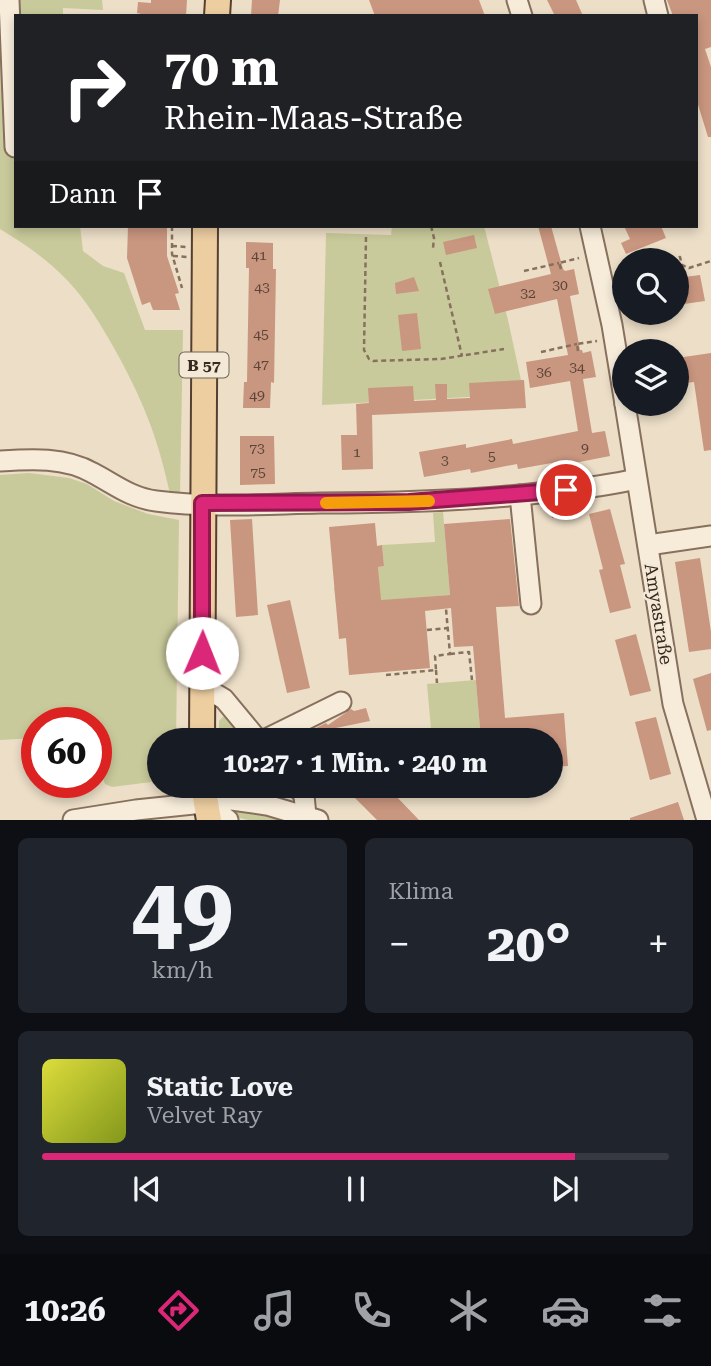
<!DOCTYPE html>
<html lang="de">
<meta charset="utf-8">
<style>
:root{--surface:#171b24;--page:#20242c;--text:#f1f3f6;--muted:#9ea1a6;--line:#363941;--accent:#db2777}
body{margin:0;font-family:"Roboto Serif",serif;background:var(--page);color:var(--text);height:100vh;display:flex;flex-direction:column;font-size:26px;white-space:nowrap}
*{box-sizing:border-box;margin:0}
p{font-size:23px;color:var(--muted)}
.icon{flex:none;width:38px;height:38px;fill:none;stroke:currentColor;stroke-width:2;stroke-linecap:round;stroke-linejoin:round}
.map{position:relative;height:820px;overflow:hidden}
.panel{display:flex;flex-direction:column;gap:18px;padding:18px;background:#0d0f14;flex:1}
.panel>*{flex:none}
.guide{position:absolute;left:14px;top:14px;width:684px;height:214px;border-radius:0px;box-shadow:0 4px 10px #0003;background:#202124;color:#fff;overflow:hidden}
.fabs{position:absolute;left:612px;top:248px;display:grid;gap:14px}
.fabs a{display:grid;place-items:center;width:77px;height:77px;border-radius:50%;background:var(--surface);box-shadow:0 4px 10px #0003;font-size:35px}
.speed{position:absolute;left:21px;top:707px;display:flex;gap:14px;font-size:35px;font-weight:700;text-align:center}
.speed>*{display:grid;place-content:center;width:91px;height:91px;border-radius:50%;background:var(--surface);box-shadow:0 4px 10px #0003;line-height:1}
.speed .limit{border:10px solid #d22;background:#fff;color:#111}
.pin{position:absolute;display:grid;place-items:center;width:60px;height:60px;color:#fff;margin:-30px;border:4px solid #fff;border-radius:50%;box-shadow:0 2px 7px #0007}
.me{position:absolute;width:77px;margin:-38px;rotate:1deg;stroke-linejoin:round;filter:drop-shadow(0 0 5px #0008)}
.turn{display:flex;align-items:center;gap:24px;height:147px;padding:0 35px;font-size:32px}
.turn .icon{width:91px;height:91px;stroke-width:2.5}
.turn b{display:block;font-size:49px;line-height:60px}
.then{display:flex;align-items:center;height:66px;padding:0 35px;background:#0003;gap:14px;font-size:26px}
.big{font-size:52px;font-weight:700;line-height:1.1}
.panel .widget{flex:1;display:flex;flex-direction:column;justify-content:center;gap:10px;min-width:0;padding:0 24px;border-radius:10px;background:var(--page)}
.panel .dial{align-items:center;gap:0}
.dial b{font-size:91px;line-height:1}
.song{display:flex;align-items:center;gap:21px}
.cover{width:84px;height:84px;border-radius:10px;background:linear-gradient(135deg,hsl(60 70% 55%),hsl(70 70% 35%))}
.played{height:7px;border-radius:4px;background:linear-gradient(90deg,var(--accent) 85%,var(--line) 85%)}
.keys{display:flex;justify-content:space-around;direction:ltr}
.heat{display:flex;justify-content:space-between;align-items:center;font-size:38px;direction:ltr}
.panel .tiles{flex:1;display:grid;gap:18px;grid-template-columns:1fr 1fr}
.widget:last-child{grid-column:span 2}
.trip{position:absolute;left:147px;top:728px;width:416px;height:70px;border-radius:35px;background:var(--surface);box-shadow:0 4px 10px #0003;font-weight:700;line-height:70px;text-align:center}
.dock{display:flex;height:112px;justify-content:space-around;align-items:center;background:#090b0e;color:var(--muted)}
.dock .icon{width:49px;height:49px}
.dock .selected{color:var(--accent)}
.dock b{font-size:32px;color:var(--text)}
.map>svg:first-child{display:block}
</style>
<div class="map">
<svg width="711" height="820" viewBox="0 0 711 820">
<rect width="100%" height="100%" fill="#ecdec7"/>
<g fill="#c9ca9b">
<path d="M0 0H102L103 10 63 8V16H16V226H80L83 251 103 266 124 273 145 330H183L180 495 170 494C158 437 142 398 114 348 101 325 87 301 68 281 48 260 25 244 0 229Z"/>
<path d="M392 226H484L508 320 524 394 322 405 326 233 391 235Z"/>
<path d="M29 473 69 478 87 484 114 501 148 514 179 520 176 740H159V781L112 787 105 784 96 757V723H37V738L0 740V475Z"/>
<path d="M443 512 450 595 336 604 334 587 379 583 378 567 384 566 382 545 435 542 433 513Z"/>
<path d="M476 680 481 740H432L427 684Z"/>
<path d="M226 714 250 740H219V721Z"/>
<path d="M223 786H285L294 798 229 790Z"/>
<path d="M226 809 248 810 286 820H248L228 815Z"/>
</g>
<g fill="#c9967f">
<path d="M151 0H187L186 16H150L137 13 138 2 151 3Z"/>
<path d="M252 0H280L278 16H251Z"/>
<path d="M369 0H479L485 16H375Z"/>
<path d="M547 0H576L583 16H555Z"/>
<path d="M667 0H711V47L705 49 711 67V137H708L696 98V16H673Z"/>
<path d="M128 226H167V256L179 293 175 294 180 310H153L150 302 142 305 127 258Z"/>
<path d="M538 226H551L563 269 565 271 574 269 579 294 570 296 580 350H582L583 353 591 351 596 377 583 379 592 433 605 431 610 456 564 465 563 461 518 469 517 464 471 473 470 469 424 477 419 452 466 444V448L512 439 513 444 578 431 570 381 530 388 526 362 568 355 557 299 495 314 488 289 551 274Z"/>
<path d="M624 226H661L666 238 626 254 621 243 630 239Z"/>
<path d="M474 235 477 248 446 255 443 242Z"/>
<path d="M246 242 273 243V269H276L274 383 271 382 270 408H243L244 382H247L249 268H246Z"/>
<path d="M700 275 705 301 677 305V278Z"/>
<path d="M414 277 419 291 396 294 395 283Z"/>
<path d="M417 313 421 349 402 351 398 315Z"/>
<path d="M711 353V450L704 451 694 382 677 384V358Z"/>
<path d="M524 380 526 408 372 415 373 469 342 470 341 435H357L356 404 369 403 368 388 413 386 414 401 436 400 435 384H447V399L470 398 469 383Z"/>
<path d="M240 436H274L275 484 240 485Z"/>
<path d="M578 502 580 515 552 518 551 505Z"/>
<path d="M610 509 625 564 620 565 631 608 610 613 599 570 603 569 589 514Z"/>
<path d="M252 519 258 615 236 617 230 520Z"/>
<path d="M510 519 519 606 496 607 505 718 564 713 568 766 551 767V740H481L473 646 454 647 451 608 425 611 430 668 349 675 346 638 339 639 329 527 375 523 377 546 382 545 384 566 378 567 381 600 450 595 444 524Z"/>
<path d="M700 558 711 632V649L689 652 675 562Z"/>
<path d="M290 600 310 688 287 693 267 605Z"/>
<path d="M636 634 651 691 630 696 615 640Z"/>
<path d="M711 673V730L707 731 693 679Z"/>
<path d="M366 708 370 721 331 729 341 740H300L312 730 326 723 328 725 351 709 354 711Z"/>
<path d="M656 717 671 774 650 780 635 722Z"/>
<path d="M343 786H391L397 791 394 794 419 820H377Z"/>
<path d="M678 802 684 820H630V818Z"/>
</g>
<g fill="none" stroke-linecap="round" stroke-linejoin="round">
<defs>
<g id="minor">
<path d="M9 0 15 147"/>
<path d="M517 0 522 16"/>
<path d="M654 0 658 16"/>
<path d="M590 226 612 325 625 404"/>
<path d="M625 404 673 704 707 820"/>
<path d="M0 461C32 459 65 457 93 473 114 484 131 498 156 501 209 508 266 504 320 503 396 503 472 501 548 492 578 489 607 486 636 479"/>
<path d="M520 495 531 604"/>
<path d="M648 545 711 536"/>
<path d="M202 686 224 699 258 740"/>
<path d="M264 740 341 702"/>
<path d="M296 786 304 795 306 816"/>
<path d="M205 803 228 820"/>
<path d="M73 820 136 810 232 800 267 805 318 820"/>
</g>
<g id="major">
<path d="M217 16 218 0"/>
<path d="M202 740 205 226"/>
<path d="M203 786 209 820"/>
</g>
</defs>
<use href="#minor" stroke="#87705d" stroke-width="23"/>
<use href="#major" stroke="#563f31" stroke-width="28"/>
<g stroke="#87705d" stroke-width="2.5" stroke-dasharray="5 3.5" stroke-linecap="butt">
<path d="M172 226V254L182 288"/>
<path d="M431 226 434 238 433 248"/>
<path d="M366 237 364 350 369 359 373 361 441 359 504 349"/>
<path d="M172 246 186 247"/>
<path d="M173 256 187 257"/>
<path d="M671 261 680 257 682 265 689 268 711 261"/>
<path d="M440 262 462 356"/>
<path d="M561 269 559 263 579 258"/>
<path d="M524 271 559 263"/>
<path d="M619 274 625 278"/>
<path d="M578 351 577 344 597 341"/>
<path d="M541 352 577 344"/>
<path d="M427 630 448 628"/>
<path d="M450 654 469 652 472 680"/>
<path d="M436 670 437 683"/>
<path d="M386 675 436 670 435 656 450 654 446 609"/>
</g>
<use href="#minor" stroke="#f7ecda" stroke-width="19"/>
<use href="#major" stroke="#edcea1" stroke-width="24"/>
</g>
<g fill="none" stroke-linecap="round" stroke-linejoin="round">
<defs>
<path id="route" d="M202 653V503L409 502 566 490"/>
</defs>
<use href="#route" stroke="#8e194d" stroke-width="18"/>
<use href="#route" stroke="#db2777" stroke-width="12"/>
<path stroke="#f59e0b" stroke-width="12" d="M326 503 429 501"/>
</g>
<g text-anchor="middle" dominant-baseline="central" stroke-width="5" stroke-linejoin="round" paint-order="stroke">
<g font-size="14" fill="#5c4538">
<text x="259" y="255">41</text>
<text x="560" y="285">30</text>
<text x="262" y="287">43</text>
<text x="528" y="293">32</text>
<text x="261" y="334">45</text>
<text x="261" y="364">47</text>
<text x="577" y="367">34</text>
<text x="544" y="372">36</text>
<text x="257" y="395">49</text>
<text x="257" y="448">73</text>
<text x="585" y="448">9</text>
<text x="357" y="452">1</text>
<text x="492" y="456">5</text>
<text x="445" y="460">3</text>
<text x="258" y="472">75</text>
</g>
<rect fill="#f4e9d6" stroke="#706357" stroke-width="2" x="179.5" y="352.5" width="49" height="25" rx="5"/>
<g font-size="16" font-weight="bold" fill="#382a20">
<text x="204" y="365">B 57</text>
</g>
<g font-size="18" fill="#382a20" stroke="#f4e9d6">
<text transform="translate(659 614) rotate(81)">Amyastraße</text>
</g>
</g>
</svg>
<div class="fabs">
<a><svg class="icon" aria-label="search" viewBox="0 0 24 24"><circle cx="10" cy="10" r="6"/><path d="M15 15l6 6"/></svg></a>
<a><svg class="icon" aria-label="layers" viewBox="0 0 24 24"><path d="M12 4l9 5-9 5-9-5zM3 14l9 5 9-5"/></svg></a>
</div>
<div class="speed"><div class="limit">60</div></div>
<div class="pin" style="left:566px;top:490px;background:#d93025"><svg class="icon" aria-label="arrive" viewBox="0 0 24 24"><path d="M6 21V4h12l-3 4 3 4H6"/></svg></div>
<svg class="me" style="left:202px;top:653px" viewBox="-20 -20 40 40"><circle r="19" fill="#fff"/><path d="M0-13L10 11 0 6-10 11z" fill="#db2777"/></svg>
<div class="trip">10:27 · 1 Min. · 240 m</div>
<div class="guide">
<div class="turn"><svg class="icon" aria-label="right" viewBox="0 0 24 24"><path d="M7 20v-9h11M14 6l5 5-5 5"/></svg><div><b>70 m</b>Rhein-Maas-Straße</div></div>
<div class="then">Dann<svg class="icon" aria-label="arrive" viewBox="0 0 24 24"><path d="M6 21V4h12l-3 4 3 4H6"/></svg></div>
</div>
</div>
<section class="panel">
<div class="tiles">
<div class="widget dial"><b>49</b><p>km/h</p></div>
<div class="widget"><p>Klima</p>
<div class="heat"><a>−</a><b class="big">20°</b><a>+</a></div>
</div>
<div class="widget">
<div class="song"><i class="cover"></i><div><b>Static Love</b><p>Velvet Ray</p></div></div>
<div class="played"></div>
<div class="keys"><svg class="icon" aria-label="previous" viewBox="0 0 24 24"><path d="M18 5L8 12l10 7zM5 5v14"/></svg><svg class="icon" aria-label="pause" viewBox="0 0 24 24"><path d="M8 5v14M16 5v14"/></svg><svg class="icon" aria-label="next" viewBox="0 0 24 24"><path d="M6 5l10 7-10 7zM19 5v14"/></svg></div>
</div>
</div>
</section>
<nav class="dock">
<b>10:26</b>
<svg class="icon selected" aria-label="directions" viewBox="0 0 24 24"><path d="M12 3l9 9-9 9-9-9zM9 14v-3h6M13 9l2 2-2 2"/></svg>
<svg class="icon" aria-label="music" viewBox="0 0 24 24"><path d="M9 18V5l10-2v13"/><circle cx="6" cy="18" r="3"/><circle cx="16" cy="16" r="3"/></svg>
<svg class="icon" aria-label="phone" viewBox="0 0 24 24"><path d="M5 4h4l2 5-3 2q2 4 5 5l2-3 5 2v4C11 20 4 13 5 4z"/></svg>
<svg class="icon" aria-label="climate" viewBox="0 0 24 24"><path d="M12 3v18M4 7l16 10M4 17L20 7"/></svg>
<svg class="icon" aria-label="car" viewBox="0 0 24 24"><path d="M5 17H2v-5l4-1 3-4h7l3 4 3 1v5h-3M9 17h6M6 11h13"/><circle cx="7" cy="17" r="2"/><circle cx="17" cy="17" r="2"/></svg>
<svg class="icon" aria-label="filters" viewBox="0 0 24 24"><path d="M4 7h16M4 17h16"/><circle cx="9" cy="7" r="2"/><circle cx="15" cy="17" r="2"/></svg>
</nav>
